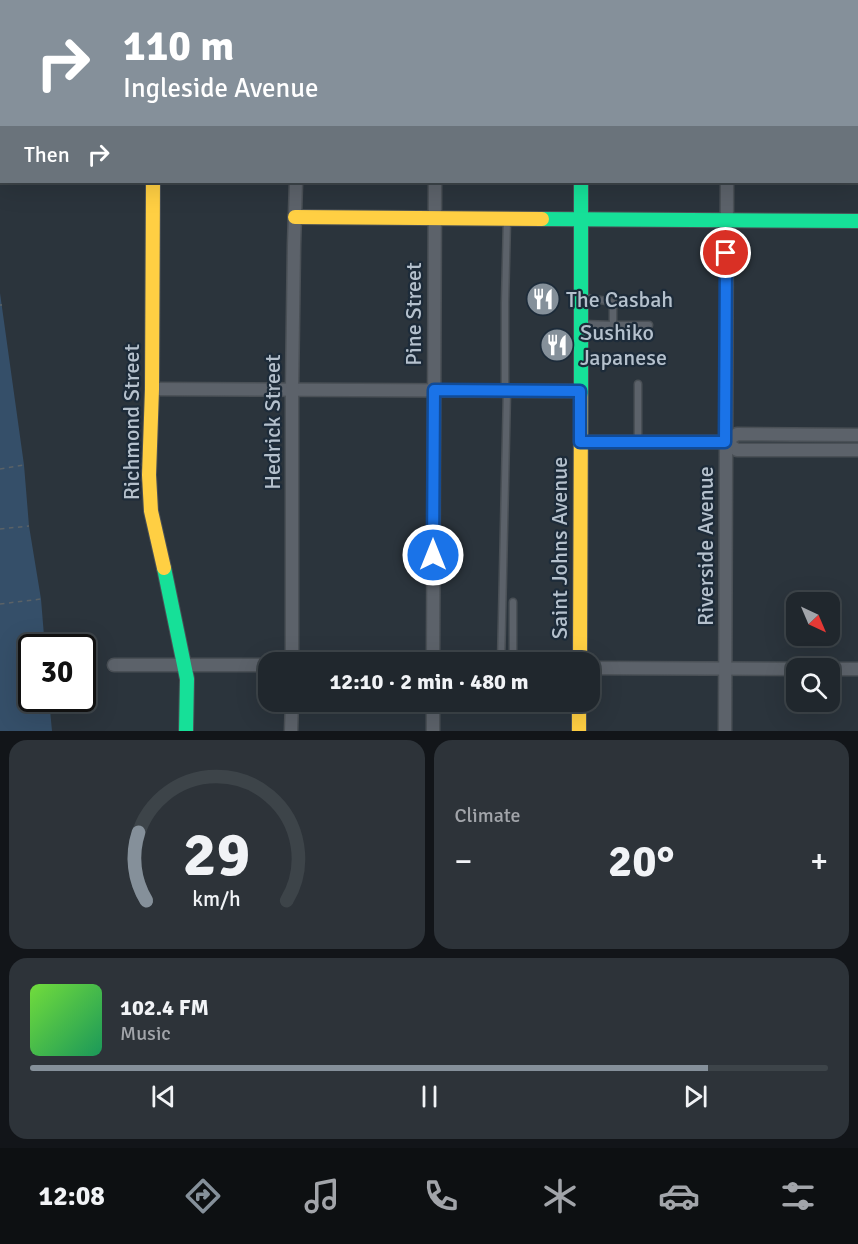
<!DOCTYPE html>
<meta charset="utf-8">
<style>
:root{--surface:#20272d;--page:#2d3339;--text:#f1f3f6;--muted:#a2a5aa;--line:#3d4449;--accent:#85909a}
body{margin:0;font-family:Signika,sans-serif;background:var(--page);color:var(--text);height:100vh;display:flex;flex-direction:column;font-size:22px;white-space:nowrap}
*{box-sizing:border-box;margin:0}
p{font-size:20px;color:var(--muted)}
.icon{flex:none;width:33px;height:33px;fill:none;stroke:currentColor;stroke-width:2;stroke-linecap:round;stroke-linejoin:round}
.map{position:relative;height:731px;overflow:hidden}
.panel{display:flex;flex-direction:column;gap:9px;padding:9px;background:#121519;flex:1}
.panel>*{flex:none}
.hud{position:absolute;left:0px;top:0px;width:858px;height:183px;box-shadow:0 6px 24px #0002,0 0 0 2px var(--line);background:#85909a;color:#fff;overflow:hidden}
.needle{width:39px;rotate:136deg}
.controls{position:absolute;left:786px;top:592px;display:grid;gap:12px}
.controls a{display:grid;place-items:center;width:54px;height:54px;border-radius:12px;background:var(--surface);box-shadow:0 6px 24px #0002,0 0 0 2px var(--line);font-size:30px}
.speed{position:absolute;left:18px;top:634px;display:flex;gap:12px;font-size:30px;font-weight:700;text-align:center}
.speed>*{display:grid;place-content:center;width:78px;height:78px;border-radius:50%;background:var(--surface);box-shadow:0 6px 24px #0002,0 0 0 2px var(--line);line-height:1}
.speed .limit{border:3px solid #111;border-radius:9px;background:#fff;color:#111}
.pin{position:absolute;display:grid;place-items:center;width:51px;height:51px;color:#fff;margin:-26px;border:3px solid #fff;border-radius:50%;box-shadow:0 2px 6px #0007}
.me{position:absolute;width:66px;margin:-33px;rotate:0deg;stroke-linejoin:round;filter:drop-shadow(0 0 4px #0008)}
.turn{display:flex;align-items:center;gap:21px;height:126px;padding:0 24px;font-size:27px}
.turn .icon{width:78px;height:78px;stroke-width:2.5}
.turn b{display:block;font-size:42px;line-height:51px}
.then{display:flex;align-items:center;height:57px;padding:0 24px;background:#0003;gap:12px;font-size:22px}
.big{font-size:45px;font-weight:700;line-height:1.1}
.panel .card{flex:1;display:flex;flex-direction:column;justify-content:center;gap:9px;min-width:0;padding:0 21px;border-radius:18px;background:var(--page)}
.panel .dial{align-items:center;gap:0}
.dial svg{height:156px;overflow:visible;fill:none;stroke:var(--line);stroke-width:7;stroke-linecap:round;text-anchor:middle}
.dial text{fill:var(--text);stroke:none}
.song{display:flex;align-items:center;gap:18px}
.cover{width:72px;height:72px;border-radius:9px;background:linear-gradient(135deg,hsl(100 70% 55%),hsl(150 70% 35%))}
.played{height:6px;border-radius:3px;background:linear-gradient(90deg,var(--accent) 85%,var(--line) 85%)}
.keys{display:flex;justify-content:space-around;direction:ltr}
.heat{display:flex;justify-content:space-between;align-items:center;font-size:33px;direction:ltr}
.panel .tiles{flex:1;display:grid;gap:9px;grid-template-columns:1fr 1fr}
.card:last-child{grid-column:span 2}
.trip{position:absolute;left:258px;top:652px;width:342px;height:60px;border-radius:18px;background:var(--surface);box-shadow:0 6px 24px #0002,0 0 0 2px var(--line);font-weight:700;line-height:60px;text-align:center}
.dock{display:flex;height:96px;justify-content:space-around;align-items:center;background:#0d1012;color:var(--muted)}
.dock .icon{width:42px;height:42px}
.dock .on{color:var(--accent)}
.dock b{font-size:27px;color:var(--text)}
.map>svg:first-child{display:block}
</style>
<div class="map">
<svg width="858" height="731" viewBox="0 0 858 731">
<rect width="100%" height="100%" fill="#2b343c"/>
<path fill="#354f69" d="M0 293 24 465 29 526 41 599 45 648H32V699H49L52 731H0Z"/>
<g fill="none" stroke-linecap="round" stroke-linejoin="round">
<defs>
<g id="lane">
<path d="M581 297 613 302V325H649"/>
<path d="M583 324 613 325"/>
<path d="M505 390V303L507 220"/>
<path d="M638 441V384"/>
<path d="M513 602V663"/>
<path d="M501 663 507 391"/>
</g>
<g id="street">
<path d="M728 0V2"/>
<path d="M154 2V0"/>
<path d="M297 2V0"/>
<path d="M436 2V0"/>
<path d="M152 389 580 391"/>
<path d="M581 442H725L737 450H858"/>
<path d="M725 442 737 434 858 435"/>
<path d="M292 663V389L294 245 296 182"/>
<path d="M433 663 435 182"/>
<path d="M114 665H268"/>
<path d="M590 668 810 669"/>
<path d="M830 669H858"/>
<path d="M291 731 292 702"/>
<path d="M433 731V702"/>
<path d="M725 731 727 182"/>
</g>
<g id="fast">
<path d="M582 0V2"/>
<path d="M542 219 858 221"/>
<path d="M581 397V182"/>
<path d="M164 568 187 679 186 731"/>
</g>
<g id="slow">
<path d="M153 182 152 389 149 475 151 511 164 568"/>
<path d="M295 217 542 219"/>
<path d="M580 663 581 397"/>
<path d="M579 702V731"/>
</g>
</defs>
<use href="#lane" stroke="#4a5056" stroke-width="9"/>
<use href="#street" stroke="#4a5056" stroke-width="15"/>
<use href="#fast" stroke="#4a5056" stroke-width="16"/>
<use href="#slow" stroke="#4a5056" stroke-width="16"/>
<g stroke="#5a6267" stroke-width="1.5" stroke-dasharray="4.5 4.5" stroke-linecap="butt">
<path d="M0 305H2"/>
<path d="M0 469 24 465"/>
<path d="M0 529 29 526"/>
<path d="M0 604 41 599"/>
</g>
<use href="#lane" stroke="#5c626a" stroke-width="6"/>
<use href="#street" stroke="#5c626a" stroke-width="12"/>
<use href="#fast" stroke="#16e098" stroke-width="14"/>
<use href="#slow" stroke="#ffcf43" stroke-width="14"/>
</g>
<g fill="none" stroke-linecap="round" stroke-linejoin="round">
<defs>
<path id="route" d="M433 555 434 390 580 391V442H725L726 253"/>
</defs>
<use href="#route" stroke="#114b97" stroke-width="15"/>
<use href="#route" stroke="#1a73e8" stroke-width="10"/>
</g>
<defs>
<symbol id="restaurant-disc" viewBox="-11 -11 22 22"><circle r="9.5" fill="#85909a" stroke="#1d2b39"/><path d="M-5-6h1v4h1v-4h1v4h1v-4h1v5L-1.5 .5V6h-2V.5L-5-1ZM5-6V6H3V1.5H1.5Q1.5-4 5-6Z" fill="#fff"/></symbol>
</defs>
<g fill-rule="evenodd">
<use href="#restaurant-disc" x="524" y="280" width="38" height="38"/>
<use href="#restaurant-disc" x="538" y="326" width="38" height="38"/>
</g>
<g text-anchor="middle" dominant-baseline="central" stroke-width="4.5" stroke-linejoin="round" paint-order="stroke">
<g font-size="22" fill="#b5c1cd" stroke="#1d2b39" text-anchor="start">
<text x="566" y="299">The Casbah</text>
<text x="580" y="332">Sushiko<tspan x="580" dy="25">Japanese</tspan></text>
</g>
<g font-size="22" fill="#b5c1cd" stroke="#1d2b39">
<text transform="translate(413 314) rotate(-90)">Pine Street</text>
<text transform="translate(131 422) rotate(-90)">Richmond Street</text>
<text transform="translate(272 422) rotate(-90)">Hedrick Street</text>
<text transform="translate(705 546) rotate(-90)">Riverside Avenue</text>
<text transform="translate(559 548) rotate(-90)">Saint Johns Avenue</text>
</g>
</g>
</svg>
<div class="controls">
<a><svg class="needle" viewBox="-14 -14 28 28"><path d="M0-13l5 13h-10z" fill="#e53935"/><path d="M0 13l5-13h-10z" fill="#a2a5aa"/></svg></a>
<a><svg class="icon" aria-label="search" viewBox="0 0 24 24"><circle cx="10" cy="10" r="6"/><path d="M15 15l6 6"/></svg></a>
</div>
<div class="speed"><div class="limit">30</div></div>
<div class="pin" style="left:726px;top:253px;background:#d93025"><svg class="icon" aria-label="arrive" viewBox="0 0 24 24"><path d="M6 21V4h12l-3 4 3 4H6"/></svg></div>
<svg class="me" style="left:433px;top:555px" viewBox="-20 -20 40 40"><circle r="17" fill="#1a73e8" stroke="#fff" stroke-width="3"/><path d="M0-11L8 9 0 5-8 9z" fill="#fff"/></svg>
<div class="trip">12:10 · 2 min · 480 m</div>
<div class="hud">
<div class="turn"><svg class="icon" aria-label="right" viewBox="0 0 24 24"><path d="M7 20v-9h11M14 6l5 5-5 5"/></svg><div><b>110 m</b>Ingleside Avenue</div></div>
<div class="then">Then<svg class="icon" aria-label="right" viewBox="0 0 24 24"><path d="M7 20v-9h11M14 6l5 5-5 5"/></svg></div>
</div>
</div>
<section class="panel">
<div class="tiles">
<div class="card dial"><svg viewBox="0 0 100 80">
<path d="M14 69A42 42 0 1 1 86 69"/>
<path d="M14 69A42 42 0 0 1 10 34" stroke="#85909a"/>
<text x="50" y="56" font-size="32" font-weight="700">29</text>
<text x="50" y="72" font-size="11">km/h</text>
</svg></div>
<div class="card"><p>Climate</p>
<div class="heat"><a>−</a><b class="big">20°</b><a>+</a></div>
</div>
<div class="card">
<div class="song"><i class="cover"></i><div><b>102.4 FM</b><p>Music</p></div></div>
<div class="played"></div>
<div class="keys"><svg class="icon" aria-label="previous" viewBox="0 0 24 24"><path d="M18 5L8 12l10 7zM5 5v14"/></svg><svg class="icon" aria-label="pause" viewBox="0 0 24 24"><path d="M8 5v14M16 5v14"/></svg><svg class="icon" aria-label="next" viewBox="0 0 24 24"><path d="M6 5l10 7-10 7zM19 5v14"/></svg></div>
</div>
</div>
</section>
<nav class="dock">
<b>12:08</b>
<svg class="icon on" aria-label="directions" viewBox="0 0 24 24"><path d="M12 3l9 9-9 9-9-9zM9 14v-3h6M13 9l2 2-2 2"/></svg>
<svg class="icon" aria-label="music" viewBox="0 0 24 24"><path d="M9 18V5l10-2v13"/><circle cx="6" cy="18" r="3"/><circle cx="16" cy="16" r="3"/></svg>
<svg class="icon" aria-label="phone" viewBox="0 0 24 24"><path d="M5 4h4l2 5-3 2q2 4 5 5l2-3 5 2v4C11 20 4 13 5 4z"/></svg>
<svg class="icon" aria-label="climate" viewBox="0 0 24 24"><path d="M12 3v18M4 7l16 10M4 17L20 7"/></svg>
<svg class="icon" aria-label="car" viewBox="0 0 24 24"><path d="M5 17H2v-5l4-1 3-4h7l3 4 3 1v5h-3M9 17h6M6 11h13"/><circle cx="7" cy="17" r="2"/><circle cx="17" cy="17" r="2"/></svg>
<svg class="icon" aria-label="filters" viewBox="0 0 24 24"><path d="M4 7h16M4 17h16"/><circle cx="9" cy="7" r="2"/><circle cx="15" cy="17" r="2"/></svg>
</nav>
